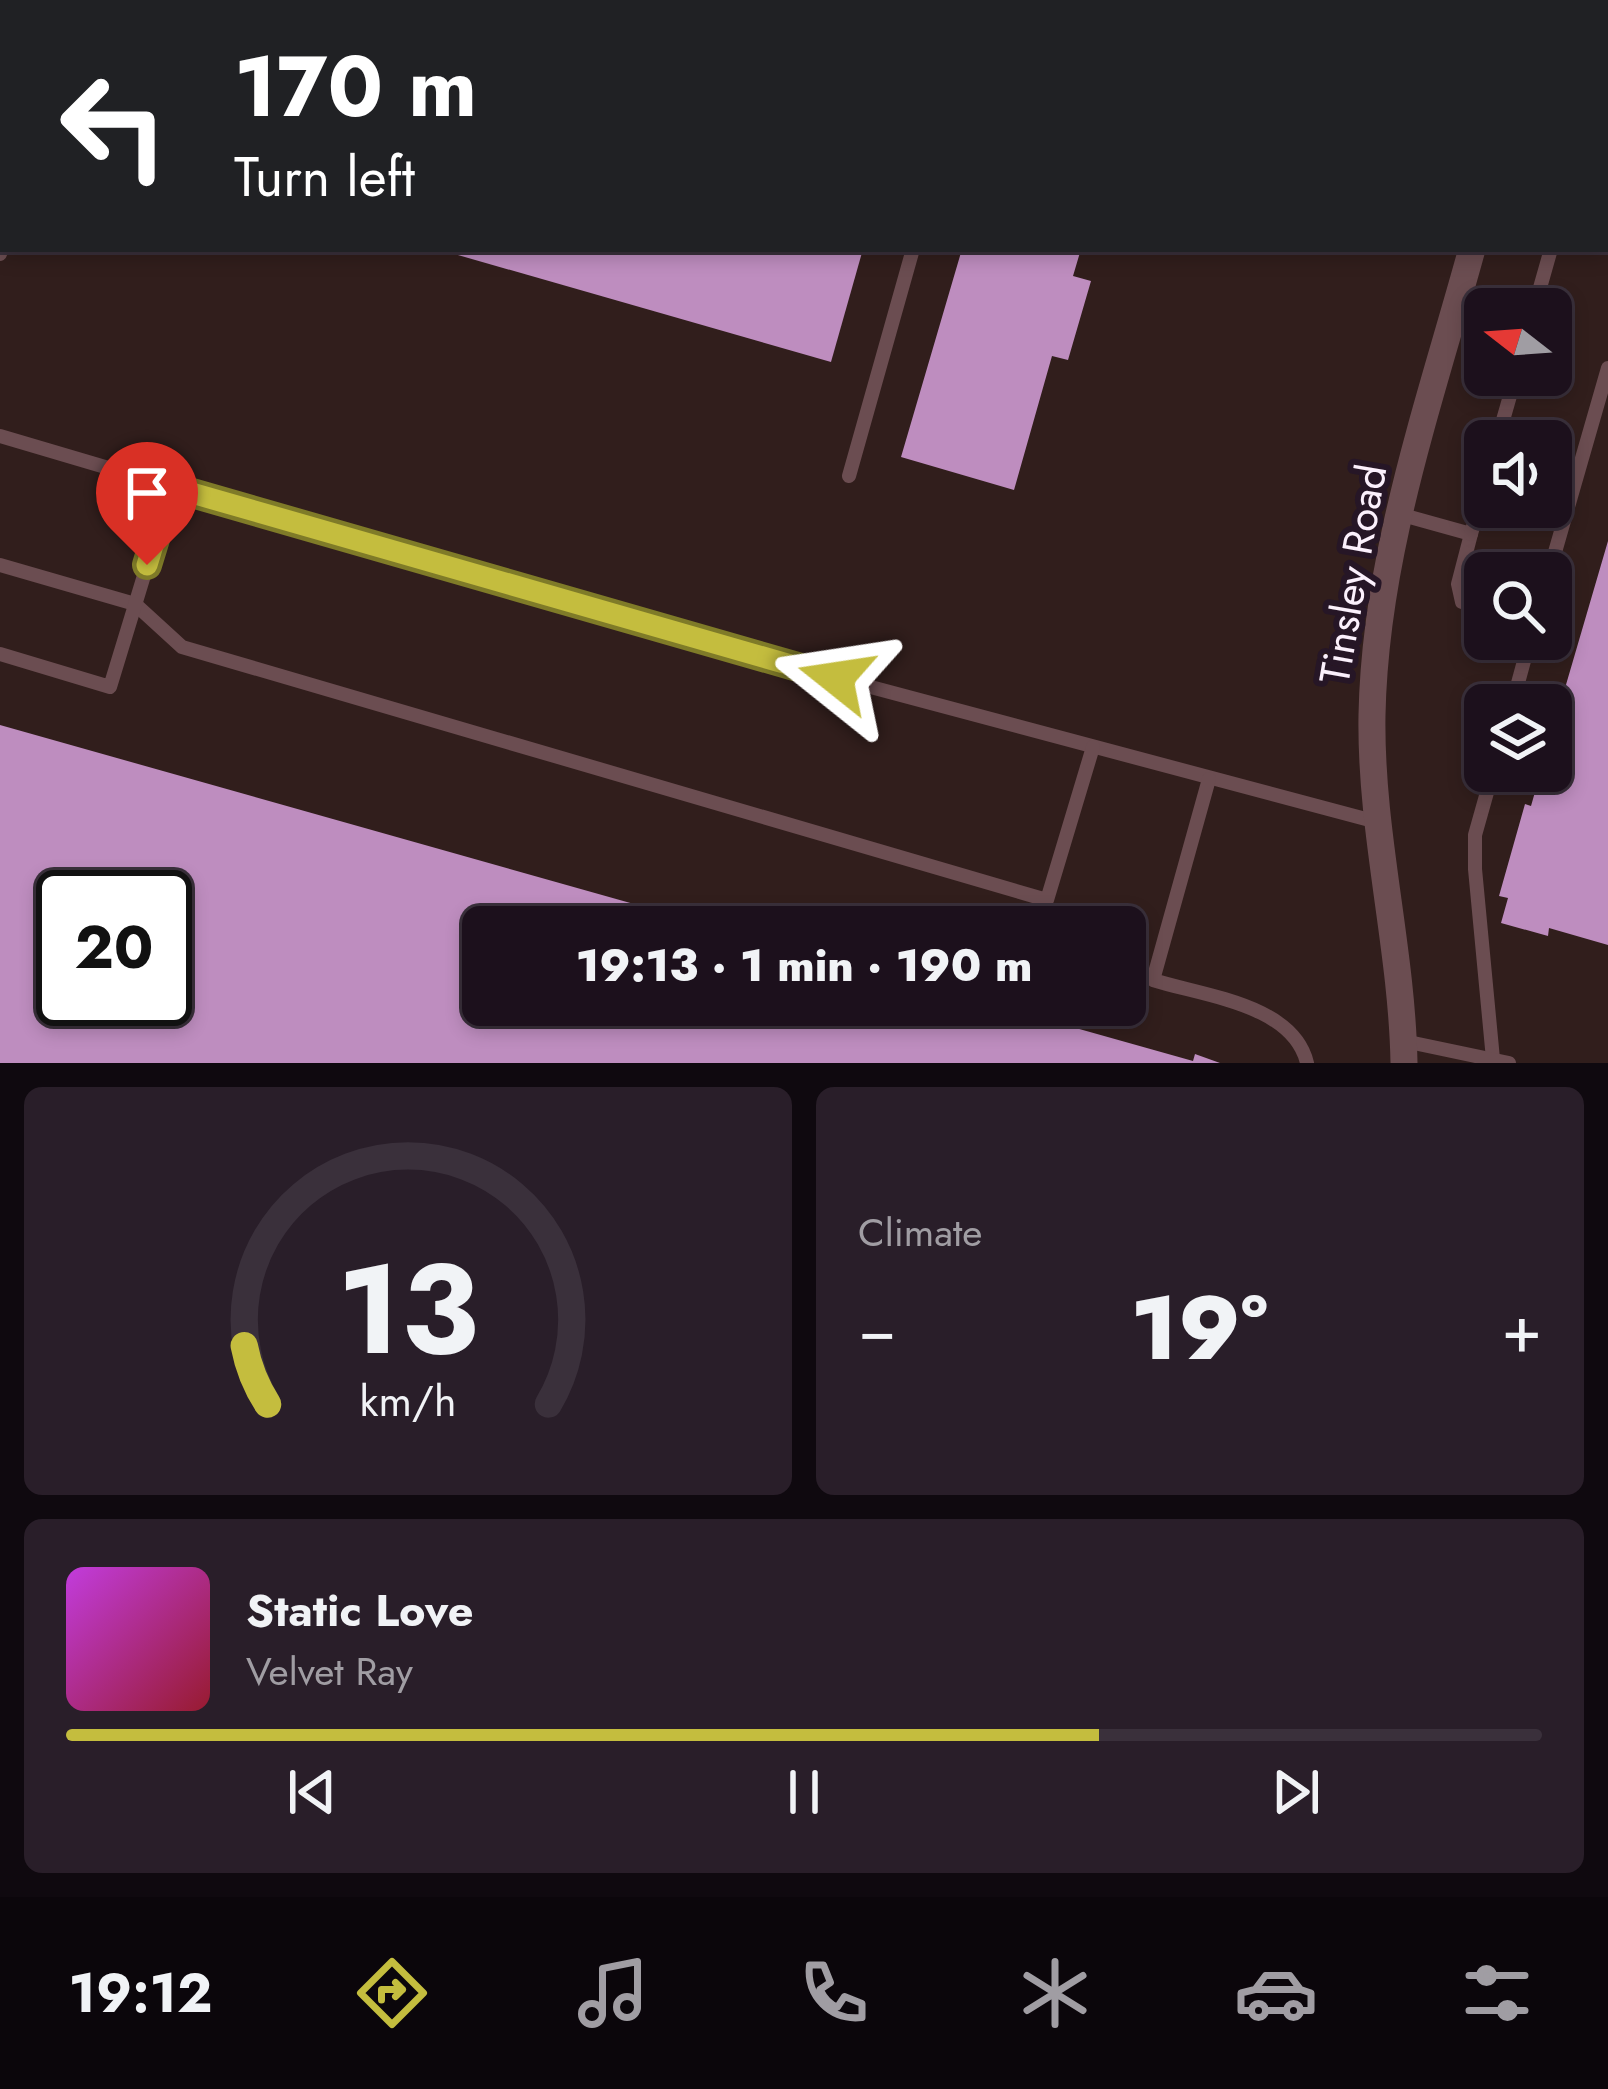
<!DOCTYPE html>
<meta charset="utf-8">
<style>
:root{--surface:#1c101c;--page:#291e29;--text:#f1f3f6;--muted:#a09da3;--line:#3a303b;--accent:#c4bd3e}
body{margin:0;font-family:Jost,sans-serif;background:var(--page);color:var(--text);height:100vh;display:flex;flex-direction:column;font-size:45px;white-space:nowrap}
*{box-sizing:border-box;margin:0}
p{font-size:39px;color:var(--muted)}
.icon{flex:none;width:66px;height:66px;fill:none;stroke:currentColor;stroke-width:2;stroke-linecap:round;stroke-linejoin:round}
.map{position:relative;height:1063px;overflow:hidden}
.side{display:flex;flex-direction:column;gap:24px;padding:24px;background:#0f090f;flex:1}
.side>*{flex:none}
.top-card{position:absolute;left:0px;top:0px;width:1608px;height:252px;box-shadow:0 6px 18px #0003,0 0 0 3px var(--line);background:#202124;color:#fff;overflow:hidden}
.needle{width:78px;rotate:287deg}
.controls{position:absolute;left:1464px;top:288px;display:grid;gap:24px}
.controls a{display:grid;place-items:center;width:108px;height:108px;border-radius:18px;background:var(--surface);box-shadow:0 6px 18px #0003,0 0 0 3px var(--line);font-size:60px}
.speed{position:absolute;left:36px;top:870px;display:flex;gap:24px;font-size:60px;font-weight:700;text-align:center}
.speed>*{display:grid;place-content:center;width:156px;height:156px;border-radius:50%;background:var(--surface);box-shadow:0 6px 18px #0003,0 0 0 3px var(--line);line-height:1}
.speed .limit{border:6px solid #111;border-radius:18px;background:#fff;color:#111}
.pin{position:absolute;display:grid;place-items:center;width:102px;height:102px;color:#fff;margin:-123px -51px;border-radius:50% 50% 50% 0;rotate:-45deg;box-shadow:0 0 12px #0007}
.pin .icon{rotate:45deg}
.me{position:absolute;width:132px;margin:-66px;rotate:285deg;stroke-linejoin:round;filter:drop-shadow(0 0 9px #0008)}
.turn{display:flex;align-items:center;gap:42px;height:252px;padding:0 36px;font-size:54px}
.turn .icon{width:156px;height:156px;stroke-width:2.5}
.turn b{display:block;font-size:84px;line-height:102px}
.big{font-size:90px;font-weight:800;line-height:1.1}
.side .widget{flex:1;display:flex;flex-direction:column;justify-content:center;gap:18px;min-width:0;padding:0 42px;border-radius:18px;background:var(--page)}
.side .dial{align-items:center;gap:0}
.dial svg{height:312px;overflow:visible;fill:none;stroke:var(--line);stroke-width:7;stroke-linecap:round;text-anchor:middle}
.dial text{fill:var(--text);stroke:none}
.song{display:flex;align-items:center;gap:36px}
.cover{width:144px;height:144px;border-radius:18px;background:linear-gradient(135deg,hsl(290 70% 55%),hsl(350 70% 35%))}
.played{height:12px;border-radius:6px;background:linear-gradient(90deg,var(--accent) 70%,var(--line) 70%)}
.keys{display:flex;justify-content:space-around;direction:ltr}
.heat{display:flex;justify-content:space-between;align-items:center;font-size:66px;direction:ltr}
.side .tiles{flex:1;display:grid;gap:24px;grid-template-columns:1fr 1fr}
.widget:last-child{grid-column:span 2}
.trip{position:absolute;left:462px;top:906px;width:684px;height:120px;border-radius:18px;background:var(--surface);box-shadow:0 6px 18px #0003,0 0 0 3px var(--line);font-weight:800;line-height:120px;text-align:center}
.dock{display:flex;height:192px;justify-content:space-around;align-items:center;background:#0b060b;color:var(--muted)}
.dock .icon{width:84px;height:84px}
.dock .selected{color:var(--accent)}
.dock b{font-size:54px;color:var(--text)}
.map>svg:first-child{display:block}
</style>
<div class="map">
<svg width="1608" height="1063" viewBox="0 0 1608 1063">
<rect width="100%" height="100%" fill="#261626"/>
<path fill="#311e1c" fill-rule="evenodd" d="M0 0H1608V1063H0ZM3 3H1605V249H3ZM1485 309H1551V375H1485ZM1485 441H1551V507H1485ZM1485 573H1551V639H1485ZM1485 705H1551V771H1485ZM63 897H165V999H63ZM483 927H1125V1005H483Z"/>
<g fill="#be8dbf" fill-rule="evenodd">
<path d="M437 249H863L831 362Z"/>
<path d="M962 249H1081L1073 276 1091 281 1068 360 1052 356 1014 490 901 457Z"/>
<path d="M1608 541V945L1549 928 1548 936 1501 923 1508 898 1499 896 1525 804 1531 806 1541 771H1551V736Z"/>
<path d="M0 725 712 926 483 927V1005H994L1193 1061 1195 1054 1220 1063H0ZM63 897H165V999H63Z"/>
</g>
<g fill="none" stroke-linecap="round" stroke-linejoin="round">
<g stroke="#6b4d51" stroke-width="14">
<path d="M66 3 67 0"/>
<path d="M983 3V0"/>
<path d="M1605 38 1608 39"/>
<path d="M1605 122 1608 123"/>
<path d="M0 254 3 242"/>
<path d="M1534 309 1551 249"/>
<path d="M0 436 664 632 1377 822"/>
<path d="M1497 441 1516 375"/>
<path d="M849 476 913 249"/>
<path d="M1399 514 1471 534 1458 584 1462 602 1485 608"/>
<path d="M1471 534 1485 485"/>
<path d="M0 565 135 604 182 647 1047 900 1093 747"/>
<path d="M1549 573 1608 368"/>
<path d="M0 654 110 687 171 487"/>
<path d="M1512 705 1530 639"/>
<path d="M1493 771 1475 835V869L1493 1059"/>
<path d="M1209 779 1153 980C1203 996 1293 1004 1307 1063"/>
<path d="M1404 1041 1509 1063"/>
</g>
<g stroke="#6b4d51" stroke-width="27">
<path d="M1540 3 1541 0"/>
<path d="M1404 1063C1402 947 1370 832 1372 715 1375 555 1430 402 1472 249"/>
</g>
</g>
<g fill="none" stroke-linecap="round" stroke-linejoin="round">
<defs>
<path id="route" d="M147 565 171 487 836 678"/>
</defs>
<use href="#route" stroke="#7f7b28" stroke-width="30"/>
<use href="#route" stroke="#c4bd3e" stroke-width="21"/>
</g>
<g text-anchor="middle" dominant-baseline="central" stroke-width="12" stroke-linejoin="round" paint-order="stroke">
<g font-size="42" fill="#fbf0fc" stroke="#261626">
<text transform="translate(1353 574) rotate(-80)">Tinsley Road</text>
</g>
</g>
</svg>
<div class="controls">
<a><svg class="needle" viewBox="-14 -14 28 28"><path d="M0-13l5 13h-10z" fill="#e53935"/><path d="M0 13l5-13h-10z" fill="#a09da3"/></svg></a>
<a><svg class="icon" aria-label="sound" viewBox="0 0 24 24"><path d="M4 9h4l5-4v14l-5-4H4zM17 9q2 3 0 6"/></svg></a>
<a><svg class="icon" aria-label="search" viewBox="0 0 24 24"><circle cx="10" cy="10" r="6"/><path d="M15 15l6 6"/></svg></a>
<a><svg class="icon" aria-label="layers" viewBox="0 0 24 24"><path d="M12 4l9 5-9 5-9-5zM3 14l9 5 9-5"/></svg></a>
</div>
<div class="speed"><div class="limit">20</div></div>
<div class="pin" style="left:147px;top:565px;background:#d93025"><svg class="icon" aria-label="arrive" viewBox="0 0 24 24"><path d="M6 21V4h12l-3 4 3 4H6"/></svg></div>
<svg class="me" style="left:836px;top:678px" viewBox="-20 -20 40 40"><path d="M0-17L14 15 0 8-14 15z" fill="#c4bd3e" stroke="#fff" stroke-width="4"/></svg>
<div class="trip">19:13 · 1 min · 190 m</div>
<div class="top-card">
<div class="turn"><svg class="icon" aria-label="left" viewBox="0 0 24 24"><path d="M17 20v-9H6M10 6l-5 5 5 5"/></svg><div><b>170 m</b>Turn left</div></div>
</div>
</div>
<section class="side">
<div class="tiles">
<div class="widget dial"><svg viewBox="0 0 100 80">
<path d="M14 69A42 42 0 1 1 86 69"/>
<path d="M14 69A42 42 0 0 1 8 54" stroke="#c4bd3e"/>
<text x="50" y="56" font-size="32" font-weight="700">13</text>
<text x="50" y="72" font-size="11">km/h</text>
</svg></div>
<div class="widget"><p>Climate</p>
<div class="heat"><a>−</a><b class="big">19°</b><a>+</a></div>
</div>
<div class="widget">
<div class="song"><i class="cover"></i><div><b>Static Love</b><p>Velvet Ray</p></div></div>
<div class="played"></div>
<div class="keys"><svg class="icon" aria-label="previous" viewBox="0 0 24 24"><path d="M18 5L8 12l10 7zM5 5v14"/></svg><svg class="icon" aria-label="pause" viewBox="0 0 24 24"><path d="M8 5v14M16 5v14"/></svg><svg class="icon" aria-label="next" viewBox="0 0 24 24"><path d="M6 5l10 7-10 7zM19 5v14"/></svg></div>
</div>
</div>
</section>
<nav class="dock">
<b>19:12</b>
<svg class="icon selected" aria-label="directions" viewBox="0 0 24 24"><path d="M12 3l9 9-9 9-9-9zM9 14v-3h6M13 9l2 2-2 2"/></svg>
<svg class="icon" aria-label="music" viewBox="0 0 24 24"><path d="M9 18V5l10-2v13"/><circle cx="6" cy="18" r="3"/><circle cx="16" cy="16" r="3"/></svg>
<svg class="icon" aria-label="phone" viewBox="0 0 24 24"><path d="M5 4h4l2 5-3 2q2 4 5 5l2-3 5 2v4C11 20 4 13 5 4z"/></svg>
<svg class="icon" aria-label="climate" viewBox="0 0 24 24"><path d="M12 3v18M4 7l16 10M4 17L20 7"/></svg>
<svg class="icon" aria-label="car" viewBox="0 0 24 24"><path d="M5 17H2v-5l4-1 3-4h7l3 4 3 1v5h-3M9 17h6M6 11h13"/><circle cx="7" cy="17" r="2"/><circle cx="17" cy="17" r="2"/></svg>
<svg class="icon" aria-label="filters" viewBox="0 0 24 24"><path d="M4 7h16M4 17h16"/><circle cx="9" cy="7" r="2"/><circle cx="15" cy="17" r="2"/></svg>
</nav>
